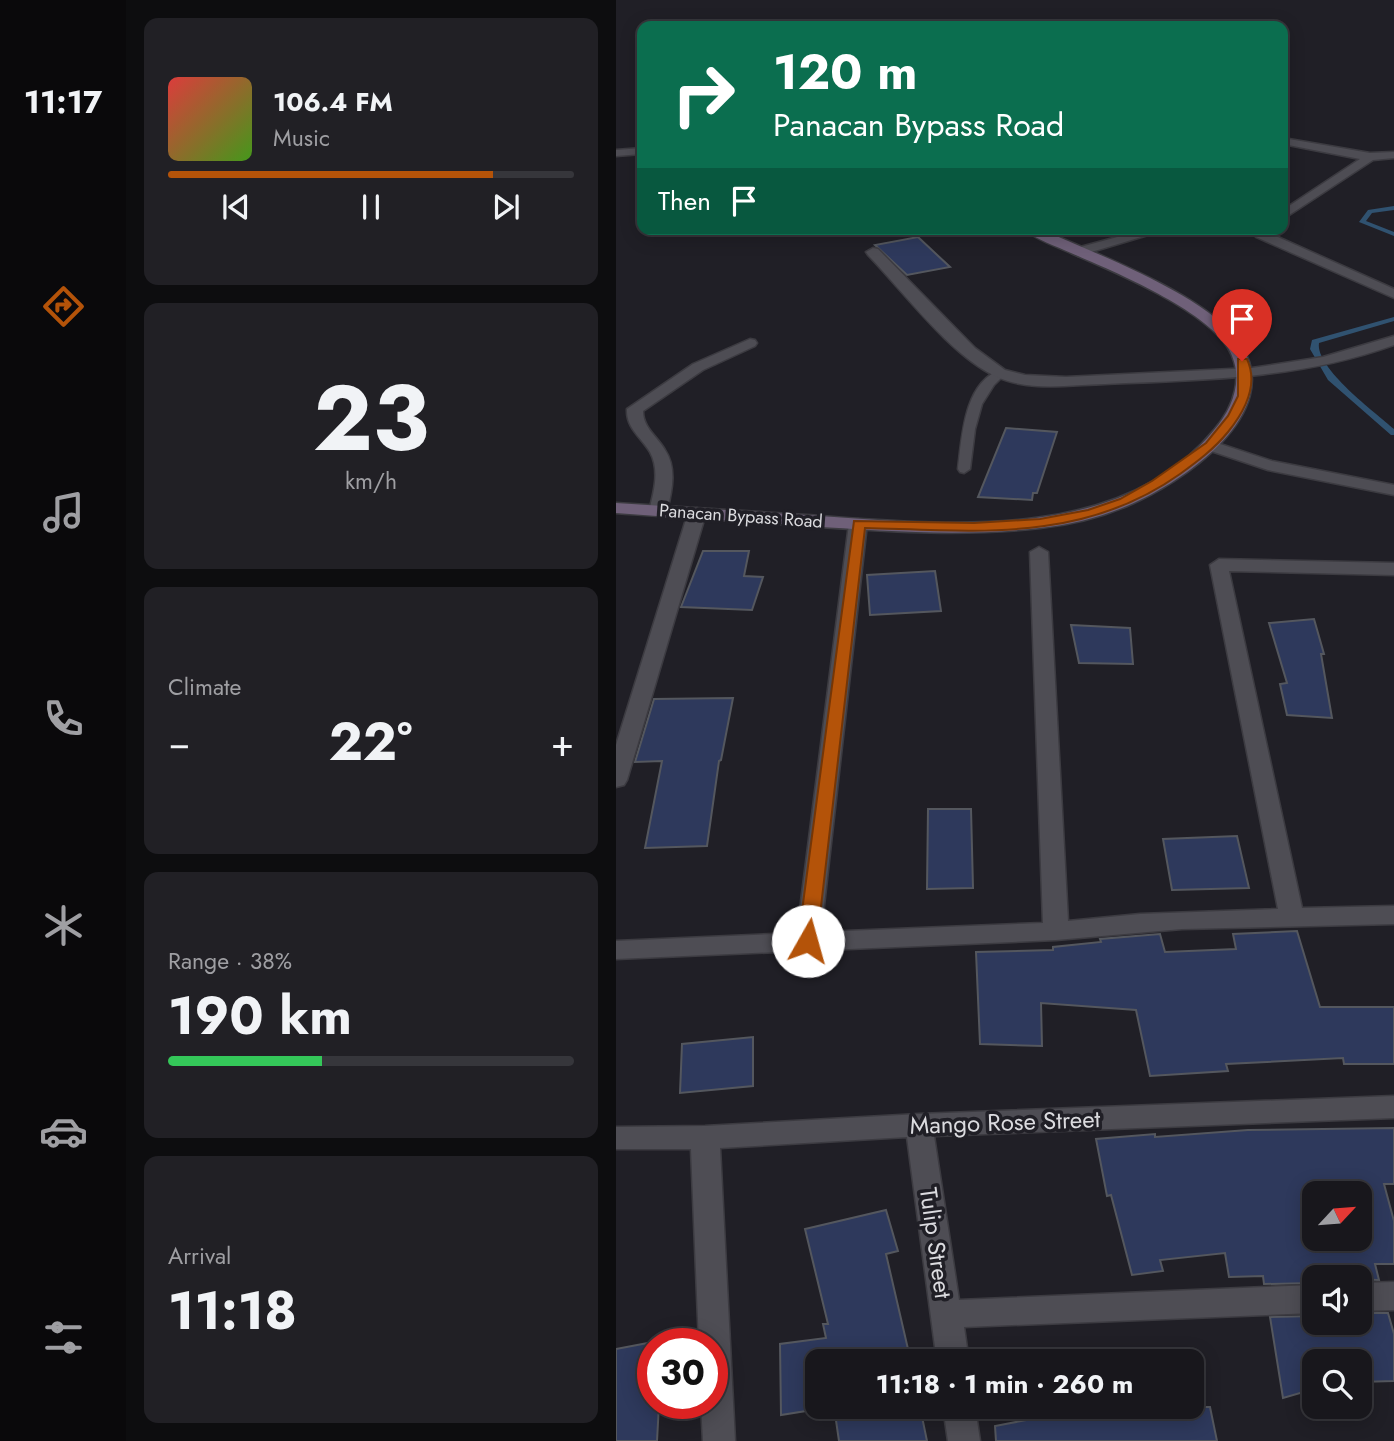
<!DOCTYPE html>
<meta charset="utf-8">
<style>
:root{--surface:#18171c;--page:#212025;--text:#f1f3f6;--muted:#9f9fa3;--line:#36363b;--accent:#b45309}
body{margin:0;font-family:Jost,sans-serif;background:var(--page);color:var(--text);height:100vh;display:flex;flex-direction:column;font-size:26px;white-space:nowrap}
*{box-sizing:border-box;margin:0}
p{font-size:23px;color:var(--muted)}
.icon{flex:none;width:38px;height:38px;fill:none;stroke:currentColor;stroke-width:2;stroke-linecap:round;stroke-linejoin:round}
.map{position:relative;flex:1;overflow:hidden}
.sheet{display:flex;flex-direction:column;gap:18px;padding:18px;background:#0d0d0f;width:490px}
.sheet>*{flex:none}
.top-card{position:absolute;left:21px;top:21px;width:651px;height:214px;border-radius:14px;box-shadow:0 4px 18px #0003,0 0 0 2px var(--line);background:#0b6e4f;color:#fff;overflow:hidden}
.needle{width:46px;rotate:64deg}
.fabs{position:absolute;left:686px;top:1181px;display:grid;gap:14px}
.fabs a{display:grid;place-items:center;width:70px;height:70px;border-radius:14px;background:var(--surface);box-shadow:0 4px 18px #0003,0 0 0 2px var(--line);font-size:35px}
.speed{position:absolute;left:21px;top:1328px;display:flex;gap:14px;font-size:35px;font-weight:700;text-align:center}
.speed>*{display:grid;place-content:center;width:91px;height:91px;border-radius:50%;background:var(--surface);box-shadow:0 4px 18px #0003,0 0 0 2px var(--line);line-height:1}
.speed .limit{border:10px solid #d22;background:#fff;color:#111}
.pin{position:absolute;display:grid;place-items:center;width:60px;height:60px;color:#fff;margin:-72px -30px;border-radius:50% 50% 50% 0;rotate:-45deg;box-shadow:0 0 7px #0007}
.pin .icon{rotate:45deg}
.me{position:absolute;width:77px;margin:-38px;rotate:7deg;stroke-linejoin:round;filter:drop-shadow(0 0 5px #0008)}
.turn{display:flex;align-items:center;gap:24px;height:147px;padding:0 21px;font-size:32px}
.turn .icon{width:91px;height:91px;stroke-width:2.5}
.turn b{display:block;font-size:49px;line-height:60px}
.then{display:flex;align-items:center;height:66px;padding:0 21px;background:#0003;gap:14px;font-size:26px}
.big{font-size:52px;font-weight:700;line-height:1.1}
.sheet .tile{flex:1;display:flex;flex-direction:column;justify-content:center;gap:10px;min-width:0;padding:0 24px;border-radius:14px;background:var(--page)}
.sheet .dial{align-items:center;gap:0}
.dial b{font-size:91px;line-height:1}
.song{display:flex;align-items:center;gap:21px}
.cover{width:84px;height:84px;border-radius:10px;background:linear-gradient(135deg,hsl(0 70% 55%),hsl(100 70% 35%))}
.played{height:7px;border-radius:4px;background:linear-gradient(90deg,var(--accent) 80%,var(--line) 80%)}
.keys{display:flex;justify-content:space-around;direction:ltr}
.heat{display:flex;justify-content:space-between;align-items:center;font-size:38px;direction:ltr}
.charge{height:10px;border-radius:5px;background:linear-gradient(90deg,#34c759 38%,var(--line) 0)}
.trip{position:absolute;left:189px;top:1349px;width:399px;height:70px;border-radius:14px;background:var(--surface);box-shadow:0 4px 18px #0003,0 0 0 2px var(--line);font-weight:700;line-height:70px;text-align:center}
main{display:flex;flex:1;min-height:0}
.tab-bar{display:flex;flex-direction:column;width:126px;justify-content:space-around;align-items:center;background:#0a090b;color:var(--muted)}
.tab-bar .icon{width:49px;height:49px}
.tab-bar .current{color:var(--accent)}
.tab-bar b{font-size:32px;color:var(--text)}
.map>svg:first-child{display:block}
</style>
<main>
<nav class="tab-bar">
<b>11:17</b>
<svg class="icon current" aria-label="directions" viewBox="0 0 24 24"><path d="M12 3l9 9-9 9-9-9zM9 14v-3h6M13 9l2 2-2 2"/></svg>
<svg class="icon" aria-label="music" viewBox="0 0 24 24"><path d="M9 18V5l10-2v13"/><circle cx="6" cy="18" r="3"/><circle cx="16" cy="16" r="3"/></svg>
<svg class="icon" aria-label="phone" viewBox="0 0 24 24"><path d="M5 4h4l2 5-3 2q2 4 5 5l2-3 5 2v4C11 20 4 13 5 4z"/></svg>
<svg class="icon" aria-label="climate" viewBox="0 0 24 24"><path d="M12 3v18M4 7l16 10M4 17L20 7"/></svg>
<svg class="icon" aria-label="car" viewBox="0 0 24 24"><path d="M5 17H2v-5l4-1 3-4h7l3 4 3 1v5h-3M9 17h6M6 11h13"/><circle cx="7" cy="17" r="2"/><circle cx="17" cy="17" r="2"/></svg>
<svg class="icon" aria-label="filters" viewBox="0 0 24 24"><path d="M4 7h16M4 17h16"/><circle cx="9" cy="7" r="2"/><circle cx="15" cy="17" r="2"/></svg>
</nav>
<section class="sheet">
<div class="tile">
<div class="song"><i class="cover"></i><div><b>106.4 FM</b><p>Music</p></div></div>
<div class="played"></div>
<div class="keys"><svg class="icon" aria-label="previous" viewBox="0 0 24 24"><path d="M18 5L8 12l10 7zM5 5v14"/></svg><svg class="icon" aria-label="pause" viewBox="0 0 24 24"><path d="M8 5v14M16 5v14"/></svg><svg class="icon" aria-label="next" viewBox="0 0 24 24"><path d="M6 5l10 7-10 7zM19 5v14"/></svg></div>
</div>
<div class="tile dial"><b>23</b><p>km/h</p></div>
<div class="tile"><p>Climate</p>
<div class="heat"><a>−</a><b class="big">22°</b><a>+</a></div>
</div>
<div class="tile"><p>Range · 38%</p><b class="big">190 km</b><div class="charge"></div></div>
<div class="tile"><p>Arrival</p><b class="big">11:18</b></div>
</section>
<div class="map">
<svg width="778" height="1441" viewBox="0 0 778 1441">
<rect width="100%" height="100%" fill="#201f26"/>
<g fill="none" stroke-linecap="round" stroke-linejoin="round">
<g fill="#305270" fill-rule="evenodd">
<path d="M778 206V210L756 213 750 221 778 232V236L743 222 752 210Z"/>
<path d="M778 317V321L703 343C699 368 760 413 778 429V435H775L712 380 694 349 696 340Z"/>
</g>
</g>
<g fill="#2e395c" stroke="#54575e" stroke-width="2" fill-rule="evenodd">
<path d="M302 237 334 267 291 275 259 245Z"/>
<path d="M390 428 441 432 421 493H417L416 500 362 497Z"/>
<path d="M87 551H133L128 576 147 577 136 610 65 607Z"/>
<path d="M319 571 325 611 254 615 251 575Z"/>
<path d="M698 619 708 654H705L716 718 671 715 664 684 671 683 653 623Z"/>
<path d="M455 625 514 628 517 664 463 663Z"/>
<path d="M117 698 105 760 103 761 91 846 29 848 46 761 19 762 38 699Z"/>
<path d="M312 809H355L357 888 311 889Z"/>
<path d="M621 836 633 888 556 890 547 839Z"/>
<path d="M681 931 704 1007H778V1064H728L727 1058 610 1064 612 1071 534 1076 520 1010 425 1003 426 1046 364 1044 360 952 437 950V947L485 942 484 939 544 934 549 952 620 949 617 934Z"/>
<path d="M137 1037V1086L64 1093 66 1044Z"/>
<path d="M778 1128V1184H768L778 1221V1264H759L763 1280 698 1278V1283L648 1284 647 1276 613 1277 609 1253 544 1260 547 1271 516 1275 495 1195 491 1196 480 1139 539 1134V1137L632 1130ZM698 1194H744V1239H698Z"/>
<path d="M270 1210 282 1251 270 1254 295 1362H201V1407H215L165 1415 164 1344 210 1338 207 1324H212L189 1229Z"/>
<path d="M744 1313H772L778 1334V1381L744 1382V1362H698V1389L667 1398 654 1317 698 1316V1323H744Z"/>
<path d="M37 1342V1404H43L41 1441H0V1349Z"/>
<path d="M218 1407H304L311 1441H223Z"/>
<path d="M479 1407H594L601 1441H380L379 1426Z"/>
</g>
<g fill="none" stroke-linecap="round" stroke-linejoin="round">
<defs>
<path id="lane" d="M384 370 390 373 378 385 366 404 359 429 354 469 348 473 344 472 342 469C346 437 348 383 384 370Z"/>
<g id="street">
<path d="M667 138 754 153 778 152V158L757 160 667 219V210L744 159 667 144Z"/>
<path d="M26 148V154L0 156V150Z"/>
<path d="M531 229H552L462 256 455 252 457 249Z"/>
<path d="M642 229H656L653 233 778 289V298L640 237 639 234Z"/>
<path d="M257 248 262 249 359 348 389 370 409 375 450 377 636 368 707 357 778 336V345C684 379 588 380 489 384 453 385 412 392 379 376 334 355 287 291 252 255L250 252Z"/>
<path d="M134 339 139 340 141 343 139 346 87 370 27 411C27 428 41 436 49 450 61 468 56 491 51 511L48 515H36L33 511C38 492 44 470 34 452 25 437 10 428 11 409L77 364Z"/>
<path d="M595 441 656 461 778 485V495L652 470 589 449 587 446 589 443Z"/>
<path d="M81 508 90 513 11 780 8 785 0 787V745L72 513Z"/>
<path d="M242 519 251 524 205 932 427 923 414 552 423 547 432 552 452 921 524 914 662 909 594 565 603 559 778 563V575L613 571 686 908 778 906V924L566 929 440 940 0 959V941L181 933 233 524Z"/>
<path d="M778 1096V1118L318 1136 343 1300 698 1285V1313L348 1327 353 1362H321L291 1137 104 1148 119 1441H87L85 1404H96V1344H83L75 1149H0V1127L89 1126 303 1114Z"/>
<path d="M778 1282V1310L744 1311V1283Z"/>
<path d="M327 1407H359L364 1441H332Z"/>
</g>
<path id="secondary" d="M408 229H425C479 254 593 295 625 345 670 414 564 484 511 506 483 518 453 525 424 528 346 537 268 531 191 526 127 521 64 518 0 513V503C63 507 127 511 190 515 322 524 504 546 598 430 618 407 629 376 612 348 588 309 497 271 455 253 440 246 420 240 408 229Z"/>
</defs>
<use href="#lane" stroke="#3c3b41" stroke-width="3"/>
<use href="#street" stroke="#3c3b41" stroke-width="3"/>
<use href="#secondary" stroke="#3c3b41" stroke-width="3"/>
<use href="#lane" fill="#4e4d54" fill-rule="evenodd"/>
<use href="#street" fill="#4e4d54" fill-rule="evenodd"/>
<use href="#secondary" fill="#6f6079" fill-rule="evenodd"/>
</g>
<path fill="#b45309" stroke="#753606" stroke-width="2" d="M622 359H631C643 385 629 411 612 432 598 449 582 461 564 474 467 543 361 531 249 528L201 941 198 946H185L182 941 238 521 358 523 424 519 472 510 504 499 536 481 590 443 612 416 622 396Z"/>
<g text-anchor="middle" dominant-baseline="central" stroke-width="7" stroke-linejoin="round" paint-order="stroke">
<g font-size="18" fill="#dbdbdf" stroke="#201f26">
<text transform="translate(125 516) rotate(4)">Panacan Bypass Road</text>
</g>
<g font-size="24" fill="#dbdbdf" stroke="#201f26">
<text transform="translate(389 1122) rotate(-2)">Mango Rose Street</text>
<text transform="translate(320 1243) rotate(82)">Tulip Street</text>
</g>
</g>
</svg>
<div class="fabs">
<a><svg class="needle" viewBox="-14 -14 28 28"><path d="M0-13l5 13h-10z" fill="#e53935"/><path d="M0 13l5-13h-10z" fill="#9f9fa3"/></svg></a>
<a><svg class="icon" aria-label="sound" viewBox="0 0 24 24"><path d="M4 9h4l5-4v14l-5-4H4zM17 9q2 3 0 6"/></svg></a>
<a><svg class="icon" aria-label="search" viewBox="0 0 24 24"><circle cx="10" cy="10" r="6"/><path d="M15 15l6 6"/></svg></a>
</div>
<div class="speed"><div class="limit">30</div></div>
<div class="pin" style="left:626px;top:361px;background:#d93025"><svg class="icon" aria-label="arrive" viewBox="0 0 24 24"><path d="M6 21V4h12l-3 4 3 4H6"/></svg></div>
<svg class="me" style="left:192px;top:941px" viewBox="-20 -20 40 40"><circle r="19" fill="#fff"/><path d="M0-13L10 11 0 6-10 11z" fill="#b45309"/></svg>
<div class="trip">11:18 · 1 min · 260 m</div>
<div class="top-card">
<div class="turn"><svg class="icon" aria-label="right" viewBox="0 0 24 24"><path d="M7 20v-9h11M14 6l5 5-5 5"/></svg><div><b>120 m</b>Panacan Bypass Road</div></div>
<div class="then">Then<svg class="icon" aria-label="arrive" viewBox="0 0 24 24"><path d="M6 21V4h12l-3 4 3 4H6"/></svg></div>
</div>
</div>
</main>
